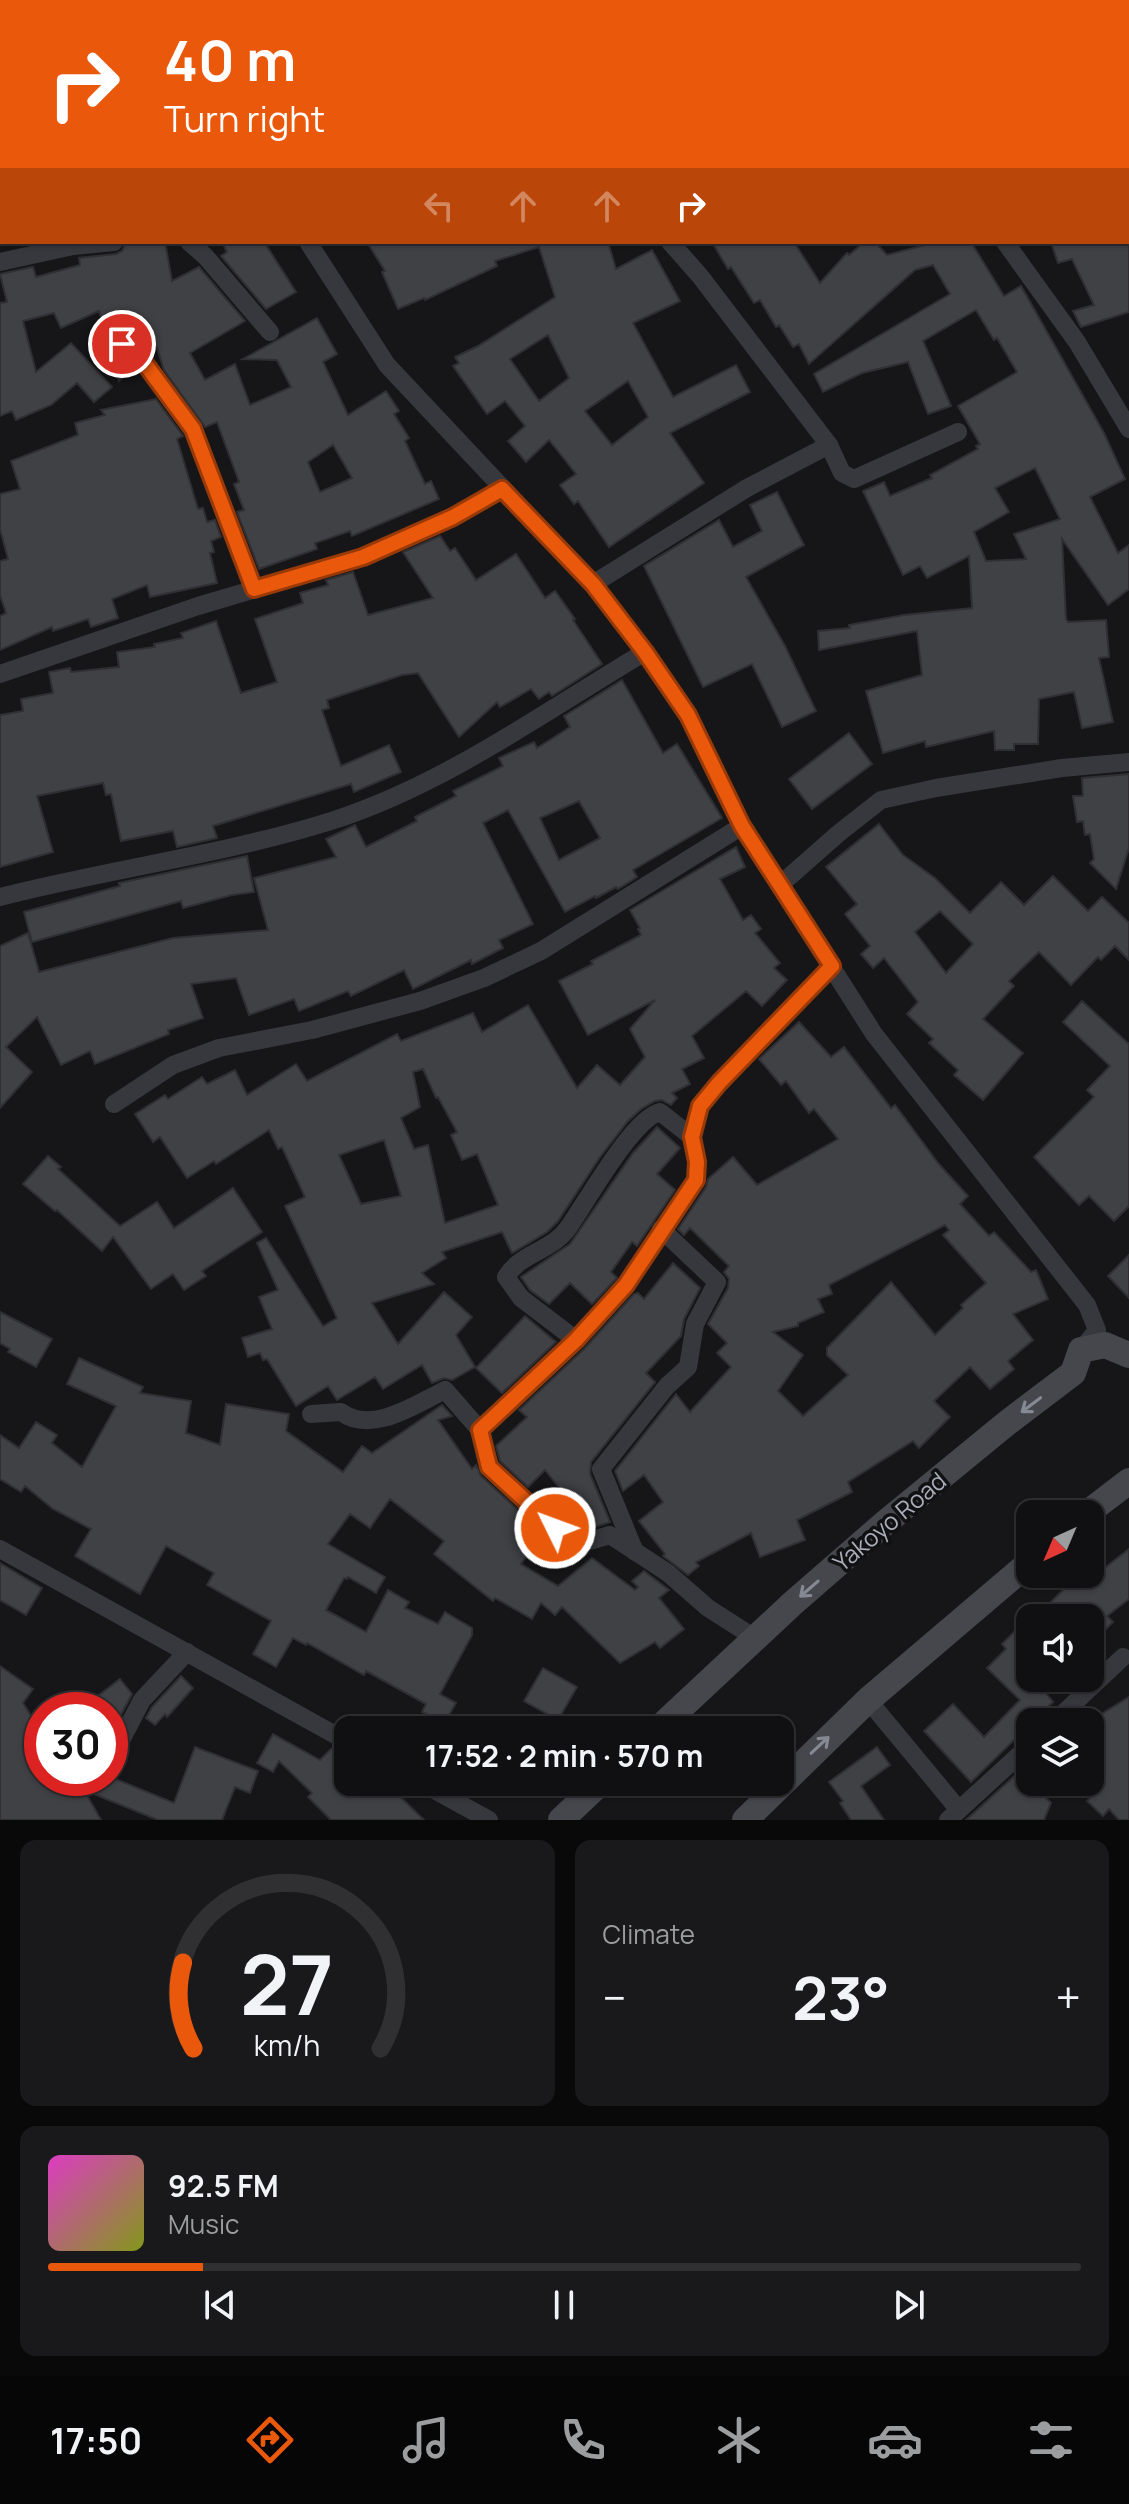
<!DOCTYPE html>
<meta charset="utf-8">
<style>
:root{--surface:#101012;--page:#19191b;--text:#f1f3f6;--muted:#9c9d9f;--line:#303032;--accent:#ea580c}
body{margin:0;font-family:Manrope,sans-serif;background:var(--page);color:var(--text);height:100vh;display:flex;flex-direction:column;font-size:30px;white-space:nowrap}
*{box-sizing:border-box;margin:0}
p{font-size:26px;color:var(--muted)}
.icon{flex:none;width:44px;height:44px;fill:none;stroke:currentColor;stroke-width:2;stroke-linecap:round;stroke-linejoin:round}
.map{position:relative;height:1820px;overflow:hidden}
.side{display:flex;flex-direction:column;gap:20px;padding:20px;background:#09090a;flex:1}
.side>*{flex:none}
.hud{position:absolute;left:0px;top:0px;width:1130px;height:244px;box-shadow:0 2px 6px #0004,0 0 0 2px var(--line);background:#ea580c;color:#fff;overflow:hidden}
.needle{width:52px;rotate:224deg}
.fabs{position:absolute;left:1016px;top:1500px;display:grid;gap:16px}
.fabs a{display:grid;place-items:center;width:88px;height:88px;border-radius:16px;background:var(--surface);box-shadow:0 2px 6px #0004,0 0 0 2px var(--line);font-size:40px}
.speed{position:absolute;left:24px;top:1692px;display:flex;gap:16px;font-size:40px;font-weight:700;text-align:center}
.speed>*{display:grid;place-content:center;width:104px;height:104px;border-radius:50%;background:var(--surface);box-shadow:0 2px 6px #0004,0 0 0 2px var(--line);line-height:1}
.speed .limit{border:12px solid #d22;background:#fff;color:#111}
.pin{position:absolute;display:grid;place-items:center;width:68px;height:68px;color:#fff;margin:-34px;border:4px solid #fff;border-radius:50%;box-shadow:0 2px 8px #0007}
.me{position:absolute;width:88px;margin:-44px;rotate:312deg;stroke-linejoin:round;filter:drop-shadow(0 0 6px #0008)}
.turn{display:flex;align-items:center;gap:28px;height:168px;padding:0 32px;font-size:36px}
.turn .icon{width:104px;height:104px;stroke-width:2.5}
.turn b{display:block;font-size:56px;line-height:68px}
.lanes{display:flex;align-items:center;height:76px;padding:0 32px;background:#0003;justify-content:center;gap:40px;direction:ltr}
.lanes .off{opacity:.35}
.big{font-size:60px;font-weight:700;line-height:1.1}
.side .widget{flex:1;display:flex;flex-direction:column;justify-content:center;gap:12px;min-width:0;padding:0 28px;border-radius:16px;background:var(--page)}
.side .dial{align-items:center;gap:0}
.dial svg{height:208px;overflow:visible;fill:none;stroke:var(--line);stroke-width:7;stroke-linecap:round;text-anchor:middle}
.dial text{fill:var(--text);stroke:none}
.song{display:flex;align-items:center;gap:24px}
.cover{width:96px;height:96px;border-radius:12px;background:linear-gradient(135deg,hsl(310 70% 55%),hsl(70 70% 35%))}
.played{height:8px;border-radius:4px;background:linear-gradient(90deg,var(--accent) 15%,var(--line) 15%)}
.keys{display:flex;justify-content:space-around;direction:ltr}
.heat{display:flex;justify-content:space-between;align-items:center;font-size:44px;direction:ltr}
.side .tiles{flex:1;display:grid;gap:20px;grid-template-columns:1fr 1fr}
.widget:last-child{grid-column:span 2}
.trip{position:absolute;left:334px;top:1716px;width:460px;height:80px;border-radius:16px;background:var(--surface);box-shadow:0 2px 6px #0004,0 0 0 2px var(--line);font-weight:700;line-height:80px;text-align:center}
.menu{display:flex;height:128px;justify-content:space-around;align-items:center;background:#060607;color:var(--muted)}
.menu .icon{width:56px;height:56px}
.menu .on{color:var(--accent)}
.menu b{font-size:36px;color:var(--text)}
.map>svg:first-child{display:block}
</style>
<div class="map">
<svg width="1129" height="1820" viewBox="0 0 1129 1820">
<rect width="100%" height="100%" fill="#161618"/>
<g fill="#404145" stroke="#303034" stroke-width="2" fill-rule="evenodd">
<path d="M142 242H165L172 281 199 267 245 321 190 353 205 380 235 364 250 405 291 387 277 360 243 359 317 318 337 354 323 362 348 415 386 391 399 411 394 414 409 438 405 441 425 484 431 481 439 499 352 536 350 531 315 543 317 549 259 569 237 512 244 510 234 484 239 482 217 422 205 427 164 370 157 348 151 353 124 332 114 336 110 342 114 352 132 369 119 381 99 311 61 328 54 313 23 321 36 372 71 343 112 387 94 402 77 383 51 405 16 420 12 411 0 416V303L7 302 0 274 33 267 36 277 80 265 79 258 116 254 122 251 125 245ZM333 445 352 478 320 492 308 462Z"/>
<path d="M222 242H264L296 292 266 309 221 256 227 252Z"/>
<path d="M367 242H608L616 269 652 250 680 301 633 323 673 397 736 365 750 392 670 433 704 483 609 547 578 501 574 504 560 485 576 474 549 440 526 462 508 441 525 426 505 401 487 414 453 366 459 363 455 357 478 346 555 297 539 247 495 261 497 266 425 300 424 298 398 309 382 272 385 271ZM548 335 569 378 539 401 510 359ZM628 381 648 417 612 445 585 411Z"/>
<path d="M712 242H794L820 283 847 253 849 255 864 242H875L887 255 936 242H971L1004 296 1021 286 1104 433 1125 479 1090 497 1118 553 1129 545V589L1108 605 1062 539 1066 619 1068 622 1106 620 1109 657 1099 658 1113 722 1082 728 1074 692 1039 699 1038 744H1014V750H995L994 731 926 747 925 741 883 753 866 691 922 675 917 631 819 650 818 631 850 628 849 625 904 615 972 608 969 556 927 578 920 566 903 575 863 491 884 482 890 496 932 478 930 475 978 449 976 446 980 444 958 406 1017 372 997 338 994 340 976 310 923 341 951 406 928 414 908 362 862 373 823 392 814 374 950 294 933 265 915 270 809 364 799 344 793 347 779 325 776 327 760 300 754 303 731 267 728 269ZM1035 468 1060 519 1014 534 1026 559 986 561 974 532 1009 512 995 488Z"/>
<path d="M1051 242H1129V312L1081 327 1073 311 1094 305 1072 259 1058 263Z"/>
<path d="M156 399 183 436 177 439 198 509 203 508 207 522 215 520 221 537 211 541 214 552 210 553 217 583 150 597 147 585 112 599 118 618 91 627 88 619 53 631 52 627 0 650V616L6 613 0 595V561L8 559 0 529V494L20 489 11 461 78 435 75 423 105 415 101 410Z"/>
<path d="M777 492 804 545 746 577 785 646 816 711 782 727 752 664 703 687 644 566 719 520 733 547 762 531 750 505Z"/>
<path d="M440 536 450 551 455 548 476 580 516 554 545 598 555 591 575 619 573 620 602 664 552 696 549 692 539 699 531 689 500 707 497 702 459 737 418 673 402 675 327 700 329 708 322 710 341 766 389 745 401 772 354 792 351 784 213 826 217 838 177 847 173 831 121 841 111 794 106 795 103 783 37 796 53 852 0 867V715L23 711 21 699 53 693 49 672 70 668 71 672 119 667 117 652 155 647 154 644 183 638 181 633 216 621 241 693 277 682 255 619 303 603 300 593 328 585 326 580 353 572 368 615 433 598 403 552Z"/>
<path d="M622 680 663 753 677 744 722 818 633 870 637 877 618 889 616 887 596 898 595 896 565 912 508 810 483 823 533 924 499 940 503 948 472 964 471 960 413 989 404 970 351 996 348 991 299 1011 294 999 249 1015 236 978 191 984 203 1018 168 1030 169 1034 95 1064 90 1051 61 1065 37 1017 6 1047 32 1072 0 1108V946L28 933 39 972 173 938 268 930 254 878 336 857 326 839 355 825 366 847 417 821 415 817 456 796 453 791 503 766 499 758 534 742 537 748 570 727 564 716ZM579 801 600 838 559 860 540 818Z"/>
<path d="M849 733 872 764 812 809 789 779Z"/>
<path d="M1129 774V848L1116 889 1090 863 1094 859 1090 834 1085 835 1083 821 1077 822 1073 796H1083L1082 778Z"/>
<path d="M879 824 903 855 935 878 970 913 1001 882 1024 905 1053 876 1088 911 1102 897 1129 923V960L1115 946 1101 960 1098 957 1071 985 1039 952 1009 981 1014 986 983 1019 1023 1053 983 1100 954 1075 958 1070 929 1043 933 1039 907 1014 918 1002 884 958 873 968 861 954 870 946 845 914 857 904 826 867ZM940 911 973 944 946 973 915 932Z"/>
<path d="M736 847 745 867 720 879 743 920 751 915 761 929 755 933 780 963 774 968 787 980 762 1006 746 991 692 1036 704 1058 682 1069 690 1084 672 1093 677 1098 671 1105 662 1100 655 1101 641 1109 628 1121 600 1157 558 1221 547 1232 512 1253 502 1232 442 1252 446 1258 422 1273 434 1284 372 1303 398 1344 444 1292 472 1317 456 1335 475 1367 452 1380 444 1378 432 1383 422 1365 383 1389 375 1377 337 1400 328 1386 296 1406 267 1359 263 1360 260 1353 248 1357 242 1338 272 1329 259 1297 278 1290 257 1243 266 1238 323 1326 337 1318 285 1206 305 1197 282 1147 278 1149 269 1130 216 1164 214 1161 187 1178 160 1137 153 1142 135 1114 165 1095 168 1099 202 1077 207 1084 235 1070 247 1095 296 1064 307 1081 397 1034 401 1041 473 1013 482 1032 528 1005 577 1088 597 1065 620 1085 645 1057 630 1029 655 1000 588 1035 559 981 593 964 591 961 641 935 638 929 640 928 630 910ZM423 1069 436 1098 438 1097 457 1132 451 1135 462 1160 477 1154 498 1205 445 1223 428 1145 414 1149 401 1118 420 1107 413 1072ZM384 1140 401 1196 361 1204 339 1155Z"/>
<path d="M247 856 254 892 232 895 183 908 181 901 32 942 24 912 120 886 119 883Z"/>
<path d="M1082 1001 1129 1044V1206L1114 1221 1089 1196 1079 1205 1034 1157 1094 1097 1087 1090 1110 1066 1063 1022Z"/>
<path d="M799 1022 831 1057 844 1047 891 1108 895 1105 938 1163 968 1196 960 1204 989 1236 994 1232 1031 1272 1036 1270 1048 1299 1013 1314 1033 1340 1008 1361 1014 1369 990 1389 970 1367 934 1401 950 1417 919 1448 913 1441 848 1482 852 1492 797 1520 805 1540 760 1557 751 1533 696 1562 699 1566 688 1575 663 1556 665 1554 639 1521 663 1502 644 1475 623 1491 615 1471 676 1394 690 1412 731 1367 717 1353 727 1343 708 1324 728 1288 729 1279 724 1272 729 1266 690 1228 684 1235 678 1229 706 1187 708 1179 733 1157 757 1185 838 1139 814 1109 809 1113 786 1081 781 1085 759 1059ZM945 1225 949 1230 943 1235 986 1283 961 1305 963 1308 935 1335 891 1282 827 1348V1355L848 1375 803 1416 778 1391 803 1355 773 1332 798 1326V1323L824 1312 818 1299 832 1294 829 1285Z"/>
<path d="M657 1127 680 1148 657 1174 675 1190 637 1246 632 1242 611 1272 617 1278 592 1304 570 1283 549 1304 530 1290 521 1277 570 1244 633 1153Z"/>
<path d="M48 1156 61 1167 58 1169 120 1226 157 1202 174 1228 233 1188 262 1232 202 1271 206 1276 184 1290 173 1274 151 1289 113 1237 102 1251 57 1210 55 1211 23 1184Z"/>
<path d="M1129 1255V1298L1108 1276Z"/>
<path d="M673 1263 700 1288 684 1319 681 1336 646 1373 655 1382 591 1462 590 1474 610 1522 591 1528 545 1470 528 1487 500 1461 496 1446 527 1417 519 1410 584 1349 634 1294 638 1293 644 1299Z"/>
<path d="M0 1312 52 1339 36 1367 8 1352 10 1349 0 1343Z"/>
<path d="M525 1316 556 1342 502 1393 476 1368Z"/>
<path d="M79 1358 143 1387 140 1393 191 1401 186 1433 220 1445 226 1404 289 1414 286 1431 343 1472 362 1446 372 1453 442 1405 452 1416 438 1420 472 1469 476 1465 481 1476 543 1533 521 1564 558 1586 592 1558 635 1590 638 1587 632 1581 644 1571 669 1590 659 1598 684 1629 660 1648 655 1642 620 1663 562 1607 555 1615 541 1603 532 1619 495 1598 493 1601 434 1554 444 1541 390 1499 370 1528 350 1514 328 1544 385 1577 376 1593 348 1577 347 1579 344 1578 326 1610 366 1632 388 1590 409 1602 405 1608 438 1624 445 1612 472 1628V1635L440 1694 456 1703 444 1724 422 1712 426 1704 366 1671 364 1675 307 1643 306 1645 293 1638 276 1667 253 1654 271 1621 207 1585 214 1573 166 1546 140 1594 75 1556 91 1529 53 1509 25 1486 21 1492 0 1479V1435L19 1448 36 1422 57 1435 52 1443 82 1467 116 1406 67 1384Z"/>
<path d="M1129 1549V1599L1107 1616 1113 1622 1090 1645V1618H1035L1072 1581 1079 1588Z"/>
<path d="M0 1563 42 1588 26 1615 0 1600Z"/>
<path d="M1030 1616V1648L1018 1659 1030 1674V1678H1034L1053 1702 971 1782 924 1731 953 1704 984 1737 1020 1700 987 1668 1006 1649 1002 1644Z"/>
<path d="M0 1666 33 1689 23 1703 42 1733V1778H113L174 1803 195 1747 258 1771 250 1793 235 1787 222 1820H158L84 1790 101 1820H0Z"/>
<path d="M543 1668 577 1687 558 1720 524 1701Z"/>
<path d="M181 1676 193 1688 167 1717 165 1714 155 1725 146 1718 152 1707Z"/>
<path d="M120 1679 132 1694 110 1735V1710H84L98 1702 94 1699Z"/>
<path d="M1129 1697V1820H1119L1109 1809 1103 1816 1087 1801 1097 1790 1090 1784V1721Z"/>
<path d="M273 1734 320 1760 333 1747 339 1751 348 1759V1782H385L424 1820H331L308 1797 312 1793 279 1761 273 1772 257 1763Z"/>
<path d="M877 1747 890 1765 861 1786 884 1820H851L840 1803 843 1801 829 1782Z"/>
<path d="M1021 1770 1051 1803 1044 1820H966Z"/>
</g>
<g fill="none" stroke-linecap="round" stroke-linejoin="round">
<g stroke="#37383d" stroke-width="18">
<path d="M193 0 194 2"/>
<path d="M543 0 544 2"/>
<path d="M865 0 866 2"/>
<path d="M1128 83H1129"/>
<path d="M189 242 205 256 270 332"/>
<path d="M308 242 387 365 593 584 645 652 688 715 742 826 874 1034 1087 1305 1097 1330 1081 1350"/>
<path d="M670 242 700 276 829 445 842 473 854 479 958 432"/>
<path d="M1005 242 1077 342 1129 429"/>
<path d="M0 262 73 246 114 242"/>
<path d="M122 344 146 365 193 429 254 589"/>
<path d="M593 584 747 488 829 445"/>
<path d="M0 674 198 606 363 557 453 517 502 489"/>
<path d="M781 884 839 833 881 800 936 788 1062 768 1129 762"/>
<path d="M0 897C109 869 223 855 331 821 444 785 544 712 645 652"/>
<path d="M114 1104 173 1065 219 1048 312 1030 420 1001 484 978 541 951 742 826"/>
<path d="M576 1340 521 1298 506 1277C520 1253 552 1251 568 1228 586 1203 632 1119 660 1112L692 1137"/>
<path d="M311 1414 341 1412C372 1435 416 1404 445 1390L480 1430 489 1467 555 1528 579 1544 610 1535 668 1573 708 1608 755 1638"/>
<path d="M480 1430 576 1340 626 1285 696 1180 697 1162 692 1137 700 1106 719 1083 832 966"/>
<path d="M0 1549 348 1742"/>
<path d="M635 1552 601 1469 667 1386 688 1367 695 1324 717 1282 661 1229"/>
<path d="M868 1700 959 1810"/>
<path d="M1054 1722 1123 1657"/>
<path d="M117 1748 142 1700 187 1652"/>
<path d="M420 1782 489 1820"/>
<path d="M948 1820 1030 1745"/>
</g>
<g stroke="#45474d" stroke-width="26">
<path d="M1086 1514 1129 1481"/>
<path d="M657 1730 793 1603 885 1523 1007 1423 1073 1373 1081 1350 1105 1345 1129 1355"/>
<path d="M561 1820 601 1782"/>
<path d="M745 1820 868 1700 1030 1562"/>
</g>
</g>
<defs><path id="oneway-shaft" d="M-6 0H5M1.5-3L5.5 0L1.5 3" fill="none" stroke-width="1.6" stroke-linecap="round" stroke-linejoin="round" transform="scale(2)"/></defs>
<g stroke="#858993">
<use href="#oneway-shaft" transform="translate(1031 1405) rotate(143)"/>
<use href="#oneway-shaft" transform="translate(809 1589) rotate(139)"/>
<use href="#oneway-shaft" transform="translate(820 1745) rotate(-43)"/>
</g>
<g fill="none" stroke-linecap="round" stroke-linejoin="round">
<defs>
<path id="route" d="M122 344 146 365 193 429 254 589 363 557 453 517 502 489 593 584 645 652 688 715 742 826 832 966 719 1083 700 1106 692 1137 697 1162 696 1180 626 1285 576 1340 480 1430 489 1467 555 1528"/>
</defs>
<use href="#route" stroke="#983908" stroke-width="20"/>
<use href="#route" stroke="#ea580c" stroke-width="14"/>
</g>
<g text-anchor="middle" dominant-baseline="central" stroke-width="7" stroke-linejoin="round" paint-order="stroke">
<g font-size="24" fill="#a8adb8" stroke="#111113">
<text transform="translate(889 1521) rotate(-40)">Yakoyo Road</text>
</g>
</g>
</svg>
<div class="fabs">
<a><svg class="needle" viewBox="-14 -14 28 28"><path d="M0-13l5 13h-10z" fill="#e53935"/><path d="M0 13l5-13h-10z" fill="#9c9d9f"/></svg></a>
<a><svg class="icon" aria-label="sound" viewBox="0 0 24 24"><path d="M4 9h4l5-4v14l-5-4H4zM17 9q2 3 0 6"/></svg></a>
<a><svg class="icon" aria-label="layers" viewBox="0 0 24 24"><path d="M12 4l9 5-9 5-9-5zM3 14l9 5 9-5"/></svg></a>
</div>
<div class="speed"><div class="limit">30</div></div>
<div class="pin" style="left:122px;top:344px;background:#d93025"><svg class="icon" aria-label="arrive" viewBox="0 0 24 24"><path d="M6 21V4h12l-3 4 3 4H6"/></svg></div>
<svg class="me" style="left:555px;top:1528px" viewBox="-20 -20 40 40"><circle r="17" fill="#ea580c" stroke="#fff" stroke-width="3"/><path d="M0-11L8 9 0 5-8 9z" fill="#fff"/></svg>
<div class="trip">17:52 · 2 min · 570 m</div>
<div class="hud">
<div class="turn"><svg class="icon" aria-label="right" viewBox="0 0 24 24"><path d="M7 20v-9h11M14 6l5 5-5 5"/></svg><div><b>40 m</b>Turn right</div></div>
<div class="lanes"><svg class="icon off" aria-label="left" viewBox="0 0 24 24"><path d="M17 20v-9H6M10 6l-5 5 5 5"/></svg><svg class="icon off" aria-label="ahead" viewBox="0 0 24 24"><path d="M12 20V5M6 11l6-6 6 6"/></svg><svg class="icon off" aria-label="ahead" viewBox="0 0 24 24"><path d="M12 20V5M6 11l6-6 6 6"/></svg><svg class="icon" aria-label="right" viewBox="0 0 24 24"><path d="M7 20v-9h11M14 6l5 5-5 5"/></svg></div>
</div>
</div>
<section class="side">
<div class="tiles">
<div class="widget dial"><svg viewBox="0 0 100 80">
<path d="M14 69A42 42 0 1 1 86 69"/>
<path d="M14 69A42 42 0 0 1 10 36" stroke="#ea580c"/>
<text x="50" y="56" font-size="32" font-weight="700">27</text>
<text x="50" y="72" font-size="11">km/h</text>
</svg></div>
<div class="widget"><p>Climate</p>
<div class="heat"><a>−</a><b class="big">23°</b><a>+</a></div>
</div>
<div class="widget">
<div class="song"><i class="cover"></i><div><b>92.5 FM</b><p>Music</p></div></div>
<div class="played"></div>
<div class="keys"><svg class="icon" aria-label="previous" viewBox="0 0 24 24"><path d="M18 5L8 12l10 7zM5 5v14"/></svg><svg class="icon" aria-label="pause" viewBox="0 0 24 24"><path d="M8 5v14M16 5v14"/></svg><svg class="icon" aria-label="next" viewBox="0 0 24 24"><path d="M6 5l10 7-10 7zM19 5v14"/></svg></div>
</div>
</div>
</section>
<nav class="menu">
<b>17:50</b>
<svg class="icon on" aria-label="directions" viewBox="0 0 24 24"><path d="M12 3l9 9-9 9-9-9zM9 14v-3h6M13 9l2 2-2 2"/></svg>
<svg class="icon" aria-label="music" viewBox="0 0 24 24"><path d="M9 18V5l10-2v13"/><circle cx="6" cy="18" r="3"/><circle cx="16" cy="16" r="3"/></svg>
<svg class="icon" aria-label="phone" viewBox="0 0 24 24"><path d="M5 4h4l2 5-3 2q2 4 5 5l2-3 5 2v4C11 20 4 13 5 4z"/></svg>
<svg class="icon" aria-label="climate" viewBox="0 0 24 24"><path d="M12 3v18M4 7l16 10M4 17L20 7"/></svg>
<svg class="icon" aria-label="car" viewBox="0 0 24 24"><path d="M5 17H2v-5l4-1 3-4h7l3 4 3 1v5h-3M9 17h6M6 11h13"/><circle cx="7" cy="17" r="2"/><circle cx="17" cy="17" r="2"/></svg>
<svg class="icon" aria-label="filters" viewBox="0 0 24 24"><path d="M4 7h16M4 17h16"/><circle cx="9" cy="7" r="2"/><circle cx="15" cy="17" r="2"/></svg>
</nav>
